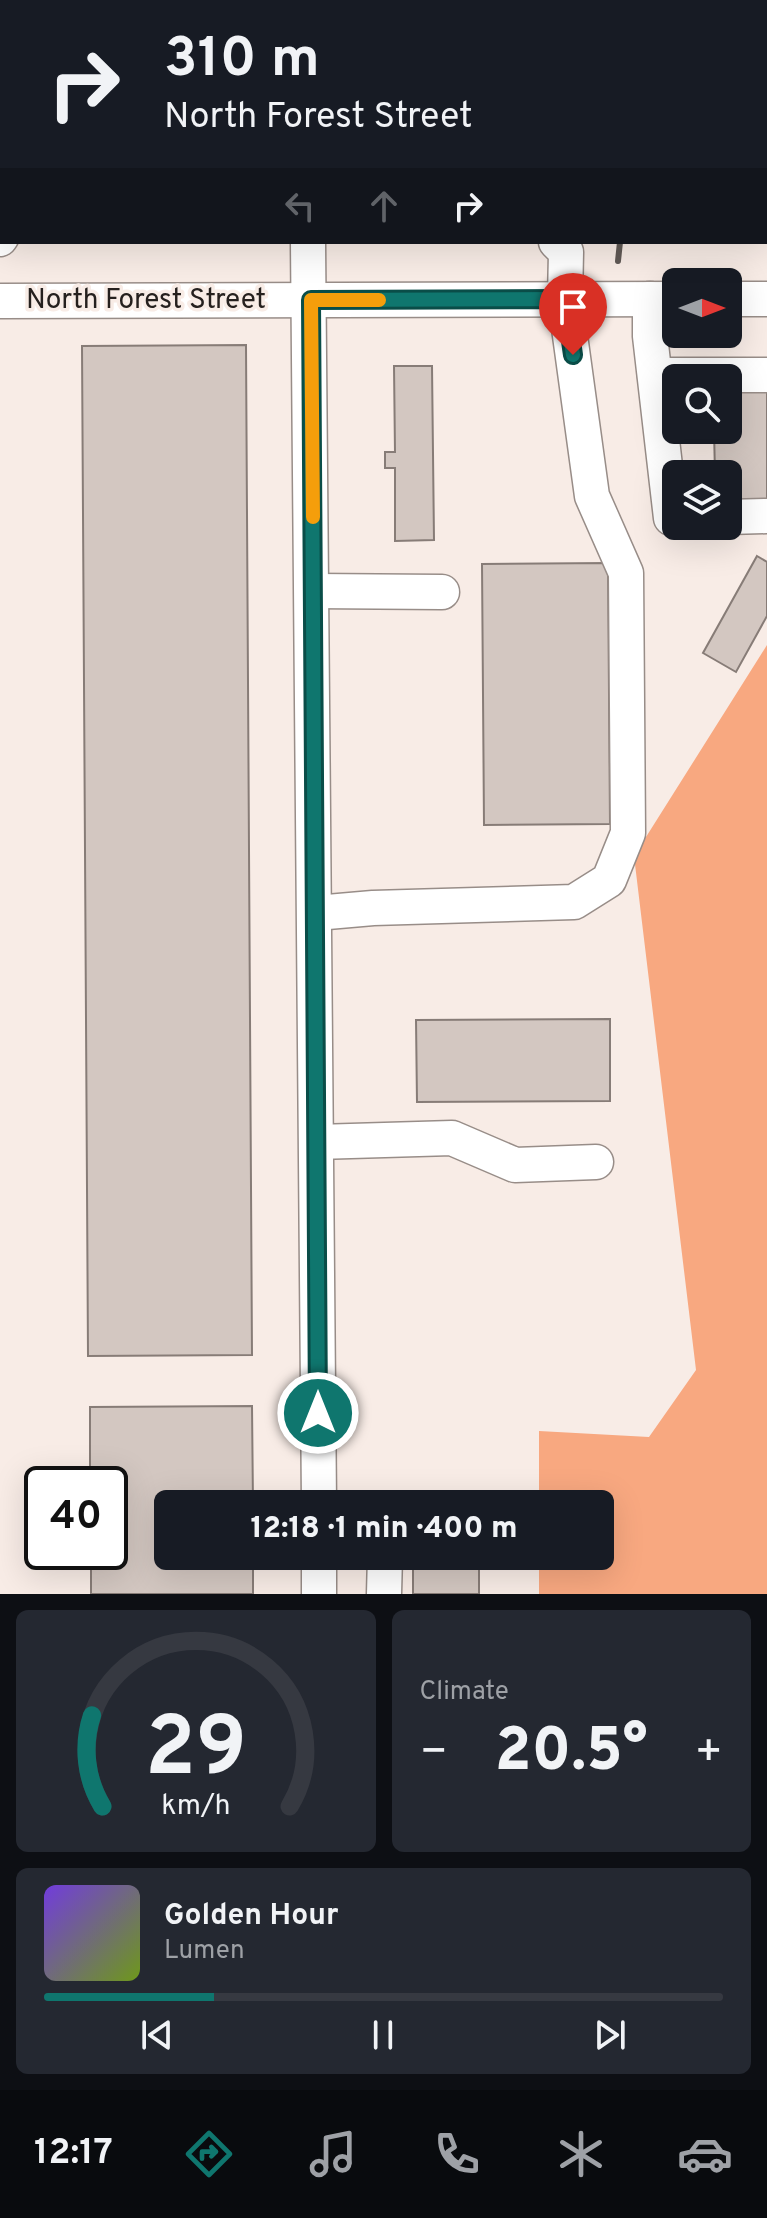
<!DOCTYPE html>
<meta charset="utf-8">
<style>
:root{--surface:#171b24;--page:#242831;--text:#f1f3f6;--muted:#9ea1a6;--line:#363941;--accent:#0f766e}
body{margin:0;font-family:Overpass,sans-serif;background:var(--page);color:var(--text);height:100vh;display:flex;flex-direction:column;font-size:30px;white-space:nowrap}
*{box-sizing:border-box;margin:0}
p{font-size:26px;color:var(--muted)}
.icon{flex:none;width:44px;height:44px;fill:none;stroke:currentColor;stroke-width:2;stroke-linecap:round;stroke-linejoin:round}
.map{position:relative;height:1594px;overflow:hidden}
.details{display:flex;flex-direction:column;gap:16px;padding:16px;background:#0d0f14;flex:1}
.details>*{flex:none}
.hud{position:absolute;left:0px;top:0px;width:768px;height:244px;box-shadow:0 8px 32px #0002;background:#171b24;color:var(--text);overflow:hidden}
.needle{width:52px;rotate:90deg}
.tools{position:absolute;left:662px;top:268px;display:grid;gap:16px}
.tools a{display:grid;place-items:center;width:80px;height:80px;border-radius:12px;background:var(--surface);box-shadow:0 8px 32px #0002;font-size:40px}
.speed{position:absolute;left:24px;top:1466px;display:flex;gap:16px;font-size:40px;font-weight:700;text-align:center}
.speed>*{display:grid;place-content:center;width:104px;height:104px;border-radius:50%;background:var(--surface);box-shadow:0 8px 32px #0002;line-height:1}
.speed .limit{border:4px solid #111;border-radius:12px;background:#fff;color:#111}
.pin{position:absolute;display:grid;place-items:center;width:68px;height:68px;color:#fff;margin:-82px -34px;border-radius:50% 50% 50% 0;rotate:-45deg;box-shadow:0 0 8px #0007}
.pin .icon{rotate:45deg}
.me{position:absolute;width:88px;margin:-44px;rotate:0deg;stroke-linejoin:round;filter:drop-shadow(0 0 6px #0008)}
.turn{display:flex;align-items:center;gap:28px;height:168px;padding:0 32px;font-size:36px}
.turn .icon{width:104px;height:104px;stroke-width:2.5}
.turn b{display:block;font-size:56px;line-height:68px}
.lanes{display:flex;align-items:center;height:76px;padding:0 32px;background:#0003;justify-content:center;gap:40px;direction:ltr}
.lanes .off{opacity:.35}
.big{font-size:60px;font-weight:800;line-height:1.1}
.details .widget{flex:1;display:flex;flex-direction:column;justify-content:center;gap:12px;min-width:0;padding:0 28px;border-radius:12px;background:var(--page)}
.details .dial{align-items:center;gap:0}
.dial svg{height:208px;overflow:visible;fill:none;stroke:var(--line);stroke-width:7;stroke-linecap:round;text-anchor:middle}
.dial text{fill:var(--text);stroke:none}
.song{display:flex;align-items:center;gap:24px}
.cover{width:96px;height:96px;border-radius:12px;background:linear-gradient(135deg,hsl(260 70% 55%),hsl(80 70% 35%))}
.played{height:8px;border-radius:4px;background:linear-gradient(90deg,var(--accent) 25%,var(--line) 25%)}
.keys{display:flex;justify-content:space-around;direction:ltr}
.heat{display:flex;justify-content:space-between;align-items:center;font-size:44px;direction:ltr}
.details .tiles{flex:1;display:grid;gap:16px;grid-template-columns:1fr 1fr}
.widget:last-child{grid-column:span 2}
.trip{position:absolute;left:154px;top:1490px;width:460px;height:80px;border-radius:12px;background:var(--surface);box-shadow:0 8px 32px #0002;font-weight:800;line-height:80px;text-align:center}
.tab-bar{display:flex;height:128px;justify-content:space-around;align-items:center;background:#090b0e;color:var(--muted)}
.tab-bar .icon{width:56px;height:56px}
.tab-bar .on{color:var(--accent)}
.tab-bar b{font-size:36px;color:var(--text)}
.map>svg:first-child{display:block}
</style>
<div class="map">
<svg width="767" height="1594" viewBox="0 0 767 1594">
<rect width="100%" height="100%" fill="#f8ece6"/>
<path fill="#f8a880" d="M767 645V1594H539V1556H600V1504H539V1431L649 1437 696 1370 634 856Z"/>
<g fill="#d3c7c1" stroke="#877c77" stroke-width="2">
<rect x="35" y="0" width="129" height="2"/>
<path d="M246 345 252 1355 88 1356 82 346Z"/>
<path d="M394 366H432L434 540 395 541V468H385V452H395Z"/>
<path d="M741 388H767V504L728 505V474H715L714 430H728V410H741Z"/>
<path d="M757 556 767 562V616L736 672 703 653Z"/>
<path d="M608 563 610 824 484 825 482 564Z"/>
<path d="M610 1019V1101L417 1102 416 1020Z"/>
<path d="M252 1406 253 1504H168V1556H253V1594H91V1552H110V1484H90V1407Z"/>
<rect x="413" y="1556" width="66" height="38"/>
</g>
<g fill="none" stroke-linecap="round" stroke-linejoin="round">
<defs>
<g id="minor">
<path d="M232 0V2"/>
<path d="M0 239 2 236"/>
<path d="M308 242 319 1504"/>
<path d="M650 299V336L671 518H676"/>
<path d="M728 299H767"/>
<path d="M0 301 676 299"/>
<path d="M655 375H767"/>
<path d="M728 517 767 516"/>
<path d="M313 591 442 592"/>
<path d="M316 913 373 908 574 902 609 880 628 833 626 573 592 496 565 299 566 252 556 242"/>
<path d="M317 1142 452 1138 515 1165 596 1162"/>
<path d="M319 1556V1594"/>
<path d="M384 1594 385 1556"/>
</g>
</defs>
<use href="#minor" stroke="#988d88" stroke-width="37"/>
<use href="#minor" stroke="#fff" stroke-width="34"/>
<g stroke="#605955" stroke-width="6">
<path d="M741 2 744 0"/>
<path d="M618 261 620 242"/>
</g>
</g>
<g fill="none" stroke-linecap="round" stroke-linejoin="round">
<defs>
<path id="route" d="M318 1413 311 300 565 299 573 355"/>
</defs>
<use href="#route" stroke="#0a4d48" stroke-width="20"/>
<use href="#route" stroke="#0f766e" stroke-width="14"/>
<path stroke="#f59e0b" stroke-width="14" d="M313 517 311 300H379"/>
</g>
<g text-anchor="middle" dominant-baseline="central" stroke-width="7" stroke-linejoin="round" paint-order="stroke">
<g font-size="28" fill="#25201e" stroke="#f8ece6">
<text x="146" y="301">North Forest Street</text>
</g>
</g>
</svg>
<div class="tools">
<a><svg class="needle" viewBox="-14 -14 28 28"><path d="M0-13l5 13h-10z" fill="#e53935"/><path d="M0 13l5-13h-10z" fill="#9ea1a6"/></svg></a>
<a><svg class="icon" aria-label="search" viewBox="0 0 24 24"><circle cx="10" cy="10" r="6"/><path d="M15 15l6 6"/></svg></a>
<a><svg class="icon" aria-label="layers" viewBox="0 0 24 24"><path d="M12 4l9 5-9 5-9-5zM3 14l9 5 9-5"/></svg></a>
</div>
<div class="speed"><div class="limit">40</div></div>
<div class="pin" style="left:573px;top:355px;background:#d93025"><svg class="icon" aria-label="arrive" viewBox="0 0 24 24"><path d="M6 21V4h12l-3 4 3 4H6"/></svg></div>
<svg class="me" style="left:318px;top:1413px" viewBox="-20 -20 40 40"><circle r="17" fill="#0f766e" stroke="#fff" stroke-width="3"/><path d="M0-11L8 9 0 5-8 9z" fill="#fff"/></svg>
<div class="trip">12:18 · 1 min · 400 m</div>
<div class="hud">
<div class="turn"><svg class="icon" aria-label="right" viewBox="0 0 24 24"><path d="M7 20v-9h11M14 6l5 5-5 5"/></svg><div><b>310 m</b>North Forest Street</div></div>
<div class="lanes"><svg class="icon off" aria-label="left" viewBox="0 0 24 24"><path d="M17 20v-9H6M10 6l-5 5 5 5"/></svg><svg class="icon off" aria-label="ahead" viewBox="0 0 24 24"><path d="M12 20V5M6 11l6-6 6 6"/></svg><svg class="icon" aria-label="right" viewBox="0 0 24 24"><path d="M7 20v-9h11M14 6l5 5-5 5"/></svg></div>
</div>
</div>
<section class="details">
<div class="tiles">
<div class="widget dial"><svg viewBox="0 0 100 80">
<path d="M14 69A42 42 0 1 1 86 69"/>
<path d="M14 69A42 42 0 0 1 10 34" stroke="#0f766e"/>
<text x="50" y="56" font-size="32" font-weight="700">29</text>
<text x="50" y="72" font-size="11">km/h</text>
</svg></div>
<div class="widget"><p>Climate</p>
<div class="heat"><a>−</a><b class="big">20.5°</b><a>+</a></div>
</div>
<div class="widget">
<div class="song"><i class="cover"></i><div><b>Golden Hour</b><p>Lumen</p></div></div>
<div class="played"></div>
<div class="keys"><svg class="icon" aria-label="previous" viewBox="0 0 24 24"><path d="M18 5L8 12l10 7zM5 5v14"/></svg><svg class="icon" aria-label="pause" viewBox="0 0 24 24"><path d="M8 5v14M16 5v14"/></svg><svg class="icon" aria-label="next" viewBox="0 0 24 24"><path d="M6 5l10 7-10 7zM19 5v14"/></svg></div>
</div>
</div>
</section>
<nav class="tab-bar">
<b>12:17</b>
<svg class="icon on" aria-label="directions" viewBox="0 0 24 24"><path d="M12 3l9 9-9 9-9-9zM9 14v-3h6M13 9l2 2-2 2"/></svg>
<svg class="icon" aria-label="music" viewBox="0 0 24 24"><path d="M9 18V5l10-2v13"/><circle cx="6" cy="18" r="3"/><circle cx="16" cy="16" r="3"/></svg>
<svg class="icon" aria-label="phone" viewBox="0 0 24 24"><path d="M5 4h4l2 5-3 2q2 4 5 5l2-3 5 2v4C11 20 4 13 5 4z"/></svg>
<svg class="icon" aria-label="climate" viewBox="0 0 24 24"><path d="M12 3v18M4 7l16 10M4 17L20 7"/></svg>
<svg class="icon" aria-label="car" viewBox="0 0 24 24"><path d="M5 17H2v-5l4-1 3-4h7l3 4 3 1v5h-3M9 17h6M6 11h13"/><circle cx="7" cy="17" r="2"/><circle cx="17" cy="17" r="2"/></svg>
</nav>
